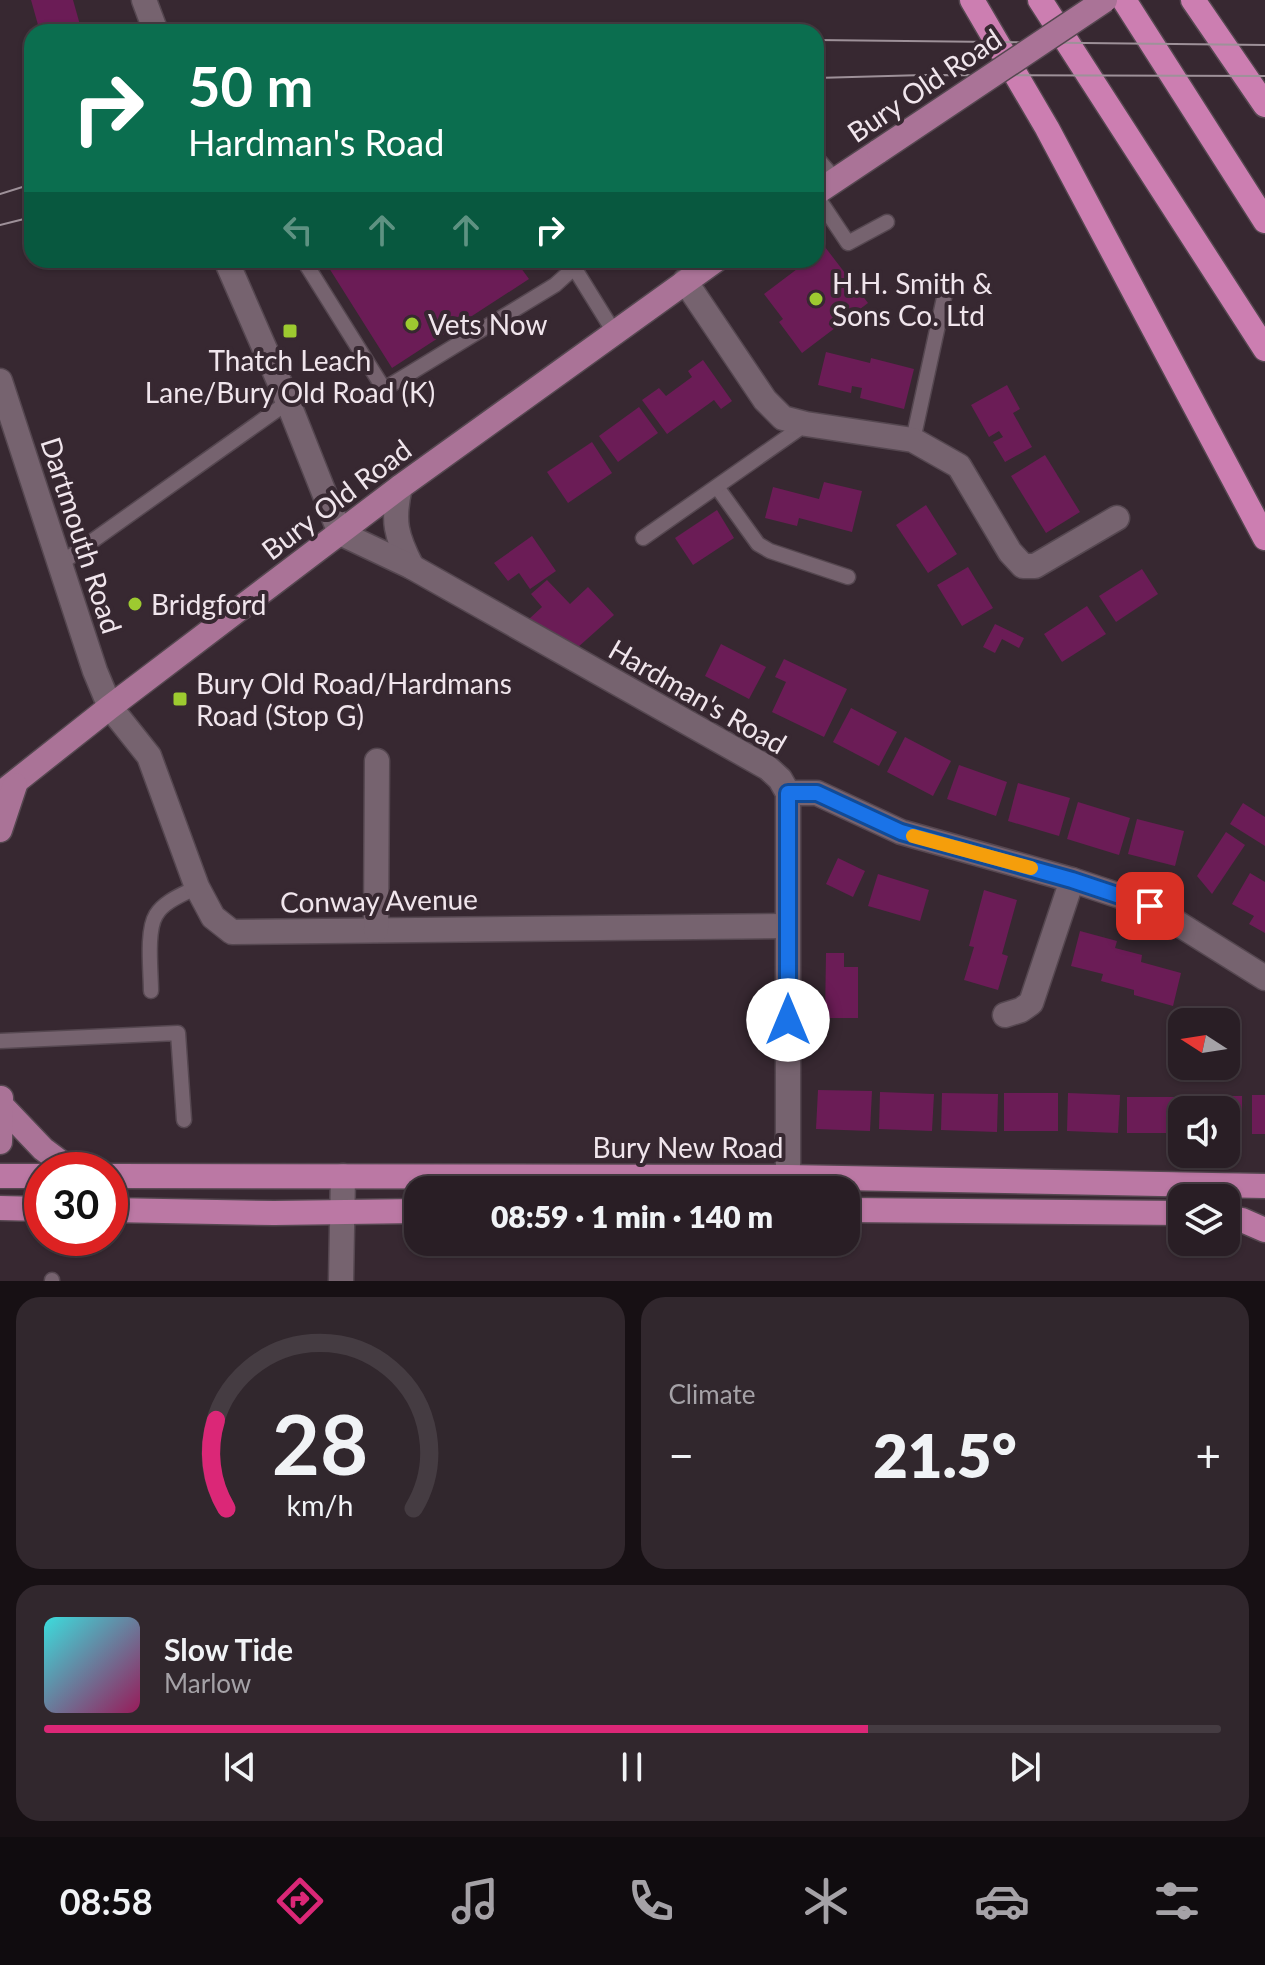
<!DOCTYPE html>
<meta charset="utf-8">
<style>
:root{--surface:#291e25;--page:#31272d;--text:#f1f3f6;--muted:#a5a2a7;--line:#453c42;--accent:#db2777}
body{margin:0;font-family:Lato,sans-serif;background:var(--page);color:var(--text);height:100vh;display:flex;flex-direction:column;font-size:30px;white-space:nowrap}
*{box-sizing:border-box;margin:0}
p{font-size:26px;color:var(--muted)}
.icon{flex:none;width:44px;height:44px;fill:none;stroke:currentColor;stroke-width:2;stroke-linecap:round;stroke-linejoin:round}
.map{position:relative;height:1281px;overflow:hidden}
.side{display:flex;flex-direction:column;gap:16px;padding:16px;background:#171014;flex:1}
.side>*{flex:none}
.hud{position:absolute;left:24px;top:24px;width:800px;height:244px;border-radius:24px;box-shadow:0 2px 6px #0004,0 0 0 2px var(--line);background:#0b6e4f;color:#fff;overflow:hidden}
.needle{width:52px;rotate:282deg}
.tools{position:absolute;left:1168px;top:1008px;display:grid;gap:16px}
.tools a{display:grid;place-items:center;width:72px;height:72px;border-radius:16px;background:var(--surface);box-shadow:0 2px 6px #0004,0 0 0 2px var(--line);font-size:40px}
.speed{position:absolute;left:24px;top:1152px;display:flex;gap:16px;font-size:40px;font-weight:700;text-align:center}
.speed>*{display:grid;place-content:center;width:104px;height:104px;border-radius:50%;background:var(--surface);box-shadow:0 2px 6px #0004,0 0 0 2px var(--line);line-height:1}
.speed .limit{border:12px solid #d22;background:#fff;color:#111}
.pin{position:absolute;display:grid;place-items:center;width:68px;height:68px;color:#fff;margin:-34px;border-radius:16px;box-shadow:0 4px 12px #0006}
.me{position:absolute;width:88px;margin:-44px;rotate:0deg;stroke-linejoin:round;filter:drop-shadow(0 0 6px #0008)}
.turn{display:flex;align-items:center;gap:28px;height:168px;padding:0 32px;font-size:36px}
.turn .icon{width:104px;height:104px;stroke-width:2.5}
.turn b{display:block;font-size:56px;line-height:68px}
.lanes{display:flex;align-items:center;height:76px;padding:0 32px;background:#0003;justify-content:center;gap:40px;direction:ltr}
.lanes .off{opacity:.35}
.big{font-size:60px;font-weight:800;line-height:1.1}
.side .card{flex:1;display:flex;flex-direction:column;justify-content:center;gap:12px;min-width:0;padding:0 28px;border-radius:24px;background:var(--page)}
.side .dial{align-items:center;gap:0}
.dial svg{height:208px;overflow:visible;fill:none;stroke:var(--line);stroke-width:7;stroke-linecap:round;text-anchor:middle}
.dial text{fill:var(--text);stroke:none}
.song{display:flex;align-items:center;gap:24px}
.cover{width:96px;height:96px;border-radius:12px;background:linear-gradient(135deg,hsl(180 70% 55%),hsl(330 70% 35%))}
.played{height:8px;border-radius:4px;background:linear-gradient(90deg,var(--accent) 70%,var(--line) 70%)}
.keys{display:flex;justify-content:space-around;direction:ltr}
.heat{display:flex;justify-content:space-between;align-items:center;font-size:44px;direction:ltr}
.side .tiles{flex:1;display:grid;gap:16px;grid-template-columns:1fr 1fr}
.card:last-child{grid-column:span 2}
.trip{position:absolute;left:404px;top:1176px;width:456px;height:80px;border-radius:24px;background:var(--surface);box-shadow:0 2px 6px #0004,0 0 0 2px var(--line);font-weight:800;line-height:80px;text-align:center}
.tab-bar{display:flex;height:128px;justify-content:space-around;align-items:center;background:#100c0f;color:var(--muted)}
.tab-bar .icon{width:56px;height:56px}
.tab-bar .selected{color:var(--accent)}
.tab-bar b{font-size:36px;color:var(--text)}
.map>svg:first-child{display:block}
</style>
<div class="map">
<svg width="1265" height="1281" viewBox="0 0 1265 1281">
<rect width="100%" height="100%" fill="#372831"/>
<g fill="#6b1c56">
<path d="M31 0H73L82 32H40Z"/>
<path d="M825 247 868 303 802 353 779 322 783 319 764 294 809 260H816V254Z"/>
<path d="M324 260H523L518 264 529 279 392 368Z"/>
<path d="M826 352 870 363 871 358 914 369 904 409 860 398 862 388 852 386 851 393 818 385Z"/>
<path d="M703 360 732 401 721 409 714 400 667 434 642 400 659 388 666 396 692 377 688 371Z"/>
<path d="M1007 385 1020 409 1013 413 1032 447 1005 462 993 442 1003 437 999 431 989 437 971 405Z"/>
<path d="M639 407 658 433 618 462 599 436Z"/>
<path d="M592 442 612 473 568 503 547 472Z"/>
<path d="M1045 455 1080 512 1046 533 1011 476Z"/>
<path d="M824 482 862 491 852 532 799 518 797 526 765 518 773 487 819 499Z"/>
<path d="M926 505 957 554 928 573 896 525Z"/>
<path d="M717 510 734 538 693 565 675 538Z"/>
<path d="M532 536 556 571 530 589 519 573 508 581 494 563Z"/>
<path d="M968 567 993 608 962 626 937 585Z"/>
<path d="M1142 569 1158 594 1116 622 1099 596Z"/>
<path d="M547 580 570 604 588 587 614 615 577 648 529 619 542 607 531 594Z"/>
<path d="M1087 606 1106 634 1062 662 1044 634Z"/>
<path d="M995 624 1024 638 1019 648 1002 639 995 653 983 647Z"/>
<path d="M721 644 766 667 749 699 705 676Z"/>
<path d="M784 659 847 689 824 737 772 712 786 682 775 677Z"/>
<path d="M851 708 897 732 879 766 833 742Z"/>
<path d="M905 737 951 761 933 796 887 772Z"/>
<path d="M959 765 1007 782 996 816 947 799Z"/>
<path d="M1018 783 1070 798 1059 836 1008 821Z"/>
<path d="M1078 802 1130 818 1119 855 1067 839Z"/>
<path d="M1243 803 1265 817V846L1230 824Z"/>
<path d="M1137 819 1184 831 1175 866 1128 854Z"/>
<path d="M1226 832 1245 845 1212 894 1197 876Z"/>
<path d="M838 858 865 871 853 897 826 884Z"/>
<path d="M1250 873 1265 882V933L1249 924 1254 916 1232 904Z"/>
<path d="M878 874 929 890 920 921 868 906Z"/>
<path d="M984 890 1017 900 1002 954 1008 956 998 990 964 980 974 947 969 946Z"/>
<path d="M1080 931 1117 941 1115 948 1142 955 1141 962 1181 973 1173 1006 1134 995V990L1101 981 1103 974 1071 966Z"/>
<path d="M826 953H844V967H858V1018H825Z"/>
<path d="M818 1090 872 1091 870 1131 816 1129Z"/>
<path d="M880 1092 934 1094 932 1131 879 1129Z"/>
<path d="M942 1093 998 1094 997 1132 941 1130Z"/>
<rect x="1004" y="1093" width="54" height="38"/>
<path d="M1068 1093 1120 1095 1118 1133 1067 1131Z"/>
<rect x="1252" y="1095" width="13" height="39"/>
<path d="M1189 1096H1242V1134H1226V1110H1189Z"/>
<rect x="1127" y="1097" width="54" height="36"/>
</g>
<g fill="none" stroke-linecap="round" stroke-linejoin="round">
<defs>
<g id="service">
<path d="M816 157 836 180"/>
<path d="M816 195 848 243 887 222"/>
<path d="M304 261 384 389 555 285 575 267"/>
<path d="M570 261 614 332"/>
<path d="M913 440 945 293"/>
<path d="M717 487 758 544 770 551 848 577"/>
<path d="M643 538 806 424"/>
<path d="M60 564 288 402"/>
<path d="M151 991C151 972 146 931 156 915 164 901 184 894 197 887"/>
<path d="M0 1041 178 1033 184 1120"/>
<path d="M52 1281V1280"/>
</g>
<g id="minor">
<path d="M685 281 765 400 783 418 806 424 913 440 959 466 1010 552 1023 566H1035L1117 518"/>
<path d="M0 381 95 671 110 707 149 756 197 887 213 917 232 932 787 926"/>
<path d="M400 487C392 521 396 536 412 567"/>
<path d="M340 533 412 567 768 768 780 779 788 793V1190"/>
<path d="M788 793H817L901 832 1072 880 1150 906 1265 978"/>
<path d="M376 930 377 761"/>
<path d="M1005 1015 1021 1010 1031 1003 1072 880"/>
<path d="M341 1281 343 1176"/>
</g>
<g id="tertiary">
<path d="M144 0 156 32"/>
<path d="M226 260 288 402 340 533"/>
</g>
<g id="primary">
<path d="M816 193 879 151"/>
<path d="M0 794 110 707 400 487 716 260"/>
<path d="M0 830 15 785"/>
<path d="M2 1106 43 1149 71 1170"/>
<path d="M0 1142 1 1098"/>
</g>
<g id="trunk">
<path d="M0 1176H42"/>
<path d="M110 1176 788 1177 1265 1186"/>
<path d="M0 1208 42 1209"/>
<path d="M110 1210 274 1213 418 1211"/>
<path d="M846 1210 1182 1213"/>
<path d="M1226 1217 1242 1220 1265 1230"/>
</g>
<g id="motorway">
<path d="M972 0 1047 128 1265 538"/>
<path d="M1040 0 1265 349"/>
<path d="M1124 0 1265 221"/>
<path d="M1193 0 1265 105"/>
</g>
</defs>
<use href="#service" stroke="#554750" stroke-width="17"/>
<use href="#minor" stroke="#554750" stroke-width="27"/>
<use href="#tertiary" stroke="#554750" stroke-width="27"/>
<use href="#primary" stroke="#554750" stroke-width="27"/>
<use href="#trunk" stroke="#554750" stroke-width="27"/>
<use href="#motorway" stroke="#554750" stroke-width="27"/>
<use href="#service" stroke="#76636f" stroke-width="14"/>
<use href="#minor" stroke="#76636f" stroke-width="24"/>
<use href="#tertiary" stroke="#76636f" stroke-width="24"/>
<use href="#primary" stroke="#aa7397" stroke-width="24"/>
<use href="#trunk" stroke="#bb78a4" stroke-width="24"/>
<use href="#motorway" stroke="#cc7eb1" stroke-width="24"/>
<g stroke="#9e9199" stroke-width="2">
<path d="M816 40 1265 45"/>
<path d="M816 78 924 75 1265 76"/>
<path d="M0 194 32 184"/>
<path d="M0 225 32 217"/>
</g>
<defs>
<path id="primary-bridge" d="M879 151 1105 0"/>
</defs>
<use href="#primary-bridge" stroke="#554750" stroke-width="27" stroke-linecap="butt"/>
<use href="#primary-bridge" stroke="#aa7397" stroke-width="24"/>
</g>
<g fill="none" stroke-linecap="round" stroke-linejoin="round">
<defs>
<path id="route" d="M788 1020V793H817L901 832 1072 880 1150 906"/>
</defs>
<use href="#route" stroke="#114b97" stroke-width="20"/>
<use href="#route" stroke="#1a73e8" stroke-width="14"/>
<path stroke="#f59e0b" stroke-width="14" d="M913 836 1031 868"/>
</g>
<g fill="#9dca30" stroke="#372831" stroke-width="3">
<circle cx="816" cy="299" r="8"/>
<circle cx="412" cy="324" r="8"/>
<rect x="282" y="323" width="16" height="16" rx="4"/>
<circle cx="135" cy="604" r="8"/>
<rect x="172" y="691" width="16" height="16" rx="4"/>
</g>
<g text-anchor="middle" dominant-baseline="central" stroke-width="8" stroke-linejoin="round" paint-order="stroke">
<g font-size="28" fill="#f0e5ec" stroke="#372831">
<text transform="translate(924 85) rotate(-34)">Bury Old Road</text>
<text transform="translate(336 499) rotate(-37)">Bury Old Road</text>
<text transform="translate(82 535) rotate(72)">Dartmouth Road</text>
<text transform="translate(698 696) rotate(30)">Hardman's Road</text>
<text transform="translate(379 900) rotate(-1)">Conway Avenue</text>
<text x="688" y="1147">Bury New Road</text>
</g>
<g font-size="28" fill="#f0e5ec" stroke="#372831" text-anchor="start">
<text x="832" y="283">H.H. Smith &amp;<tspan x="832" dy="32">Sons Co. Ltd</tspan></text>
<text x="428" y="324">Vets Now</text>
<text x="290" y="360" text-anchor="middle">Thatch Leach<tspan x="290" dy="32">Lane/Bury Old Road (K)</tspan></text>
<text x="151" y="604">Bridgford</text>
<text x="196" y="683">Bury Old Road/Hardmans<tspan x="196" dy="32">Road (Stop G)</tspan></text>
</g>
</g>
</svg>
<div class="tools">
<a><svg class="needle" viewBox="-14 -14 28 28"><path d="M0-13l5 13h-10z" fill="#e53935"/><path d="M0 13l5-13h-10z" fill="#a5a2a7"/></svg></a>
<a><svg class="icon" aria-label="sound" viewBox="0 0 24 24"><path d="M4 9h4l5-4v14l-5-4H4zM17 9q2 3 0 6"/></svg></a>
<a><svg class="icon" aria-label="layers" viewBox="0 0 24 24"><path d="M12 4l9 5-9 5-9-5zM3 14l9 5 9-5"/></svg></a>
</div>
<div class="speed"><div class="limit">30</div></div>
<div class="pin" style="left:1150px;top:906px;background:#d93025"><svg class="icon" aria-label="arrive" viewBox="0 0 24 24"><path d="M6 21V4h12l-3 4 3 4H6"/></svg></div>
<svg class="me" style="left:788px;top:1020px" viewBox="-20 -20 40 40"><circle r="19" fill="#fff"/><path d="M0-13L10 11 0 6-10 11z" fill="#1a73e8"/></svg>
<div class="trip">08:59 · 1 min · 140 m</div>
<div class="hud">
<div class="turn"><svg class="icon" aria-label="right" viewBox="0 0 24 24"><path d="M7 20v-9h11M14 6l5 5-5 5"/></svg><div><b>50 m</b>Hardman's Road</div></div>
<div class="lanes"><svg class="icon off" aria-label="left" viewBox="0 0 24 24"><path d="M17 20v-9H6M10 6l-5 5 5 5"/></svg><svg class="icon off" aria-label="ahead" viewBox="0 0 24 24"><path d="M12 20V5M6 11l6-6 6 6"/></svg><svg class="icon off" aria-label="ahead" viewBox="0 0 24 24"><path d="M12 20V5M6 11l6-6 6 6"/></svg><svg class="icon" aria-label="right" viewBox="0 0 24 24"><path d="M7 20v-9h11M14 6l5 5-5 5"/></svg></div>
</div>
</div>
<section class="side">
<div class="tiles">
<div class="card dial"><svg viewBox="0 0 100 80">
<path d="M14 69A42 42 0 1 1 86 69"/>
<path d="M14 69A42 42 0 0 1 10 35" stroke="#db2777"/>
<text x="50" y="56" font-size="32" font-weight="700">28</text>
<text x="50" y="72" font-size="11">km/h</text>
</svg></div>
<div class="card"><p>Climate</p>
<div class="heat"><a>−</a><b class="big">21.5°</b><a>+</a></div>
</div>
<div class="card">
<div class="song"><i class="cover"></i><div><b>Slow Tide</b><p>Marlow</p></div></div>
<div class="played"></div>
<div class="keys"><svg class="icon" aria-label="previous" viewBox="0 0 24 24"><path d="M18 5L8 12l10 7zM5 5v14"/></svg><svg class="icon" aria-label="pause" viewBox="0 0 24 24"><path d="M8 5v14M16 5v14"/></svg><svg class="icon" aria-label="next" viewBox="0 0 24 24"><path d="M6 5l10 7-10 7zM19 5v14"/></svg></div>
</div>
</div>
</section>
<nav class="tab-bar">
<b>08:58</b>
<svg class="icon selected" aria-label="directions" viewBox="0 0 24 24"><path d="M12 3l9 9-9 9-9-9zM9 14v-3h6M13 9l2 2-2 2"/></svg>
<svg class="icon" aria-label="music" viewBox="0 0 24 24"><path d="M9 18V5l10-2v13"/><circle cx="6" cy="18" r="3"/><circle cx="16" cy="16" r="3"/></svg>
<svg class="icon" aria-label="phone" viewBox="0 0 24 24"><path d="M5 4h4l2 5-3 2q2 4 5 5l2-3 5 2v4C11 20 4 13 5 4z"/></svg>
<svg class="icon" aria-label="climate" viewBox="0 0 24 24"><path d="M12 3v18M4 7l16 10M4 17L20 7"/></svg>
<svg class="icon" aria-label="car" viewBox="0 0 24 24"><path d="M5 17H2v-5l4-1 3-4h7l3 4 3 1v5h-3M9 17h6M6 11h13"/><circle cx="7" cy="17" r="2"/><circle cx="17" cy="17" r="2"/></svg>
<svg class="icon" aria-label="filters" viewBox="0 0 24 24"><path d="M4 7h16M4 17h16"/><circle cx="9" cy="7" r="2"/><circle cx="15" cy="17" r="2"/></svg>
</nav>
